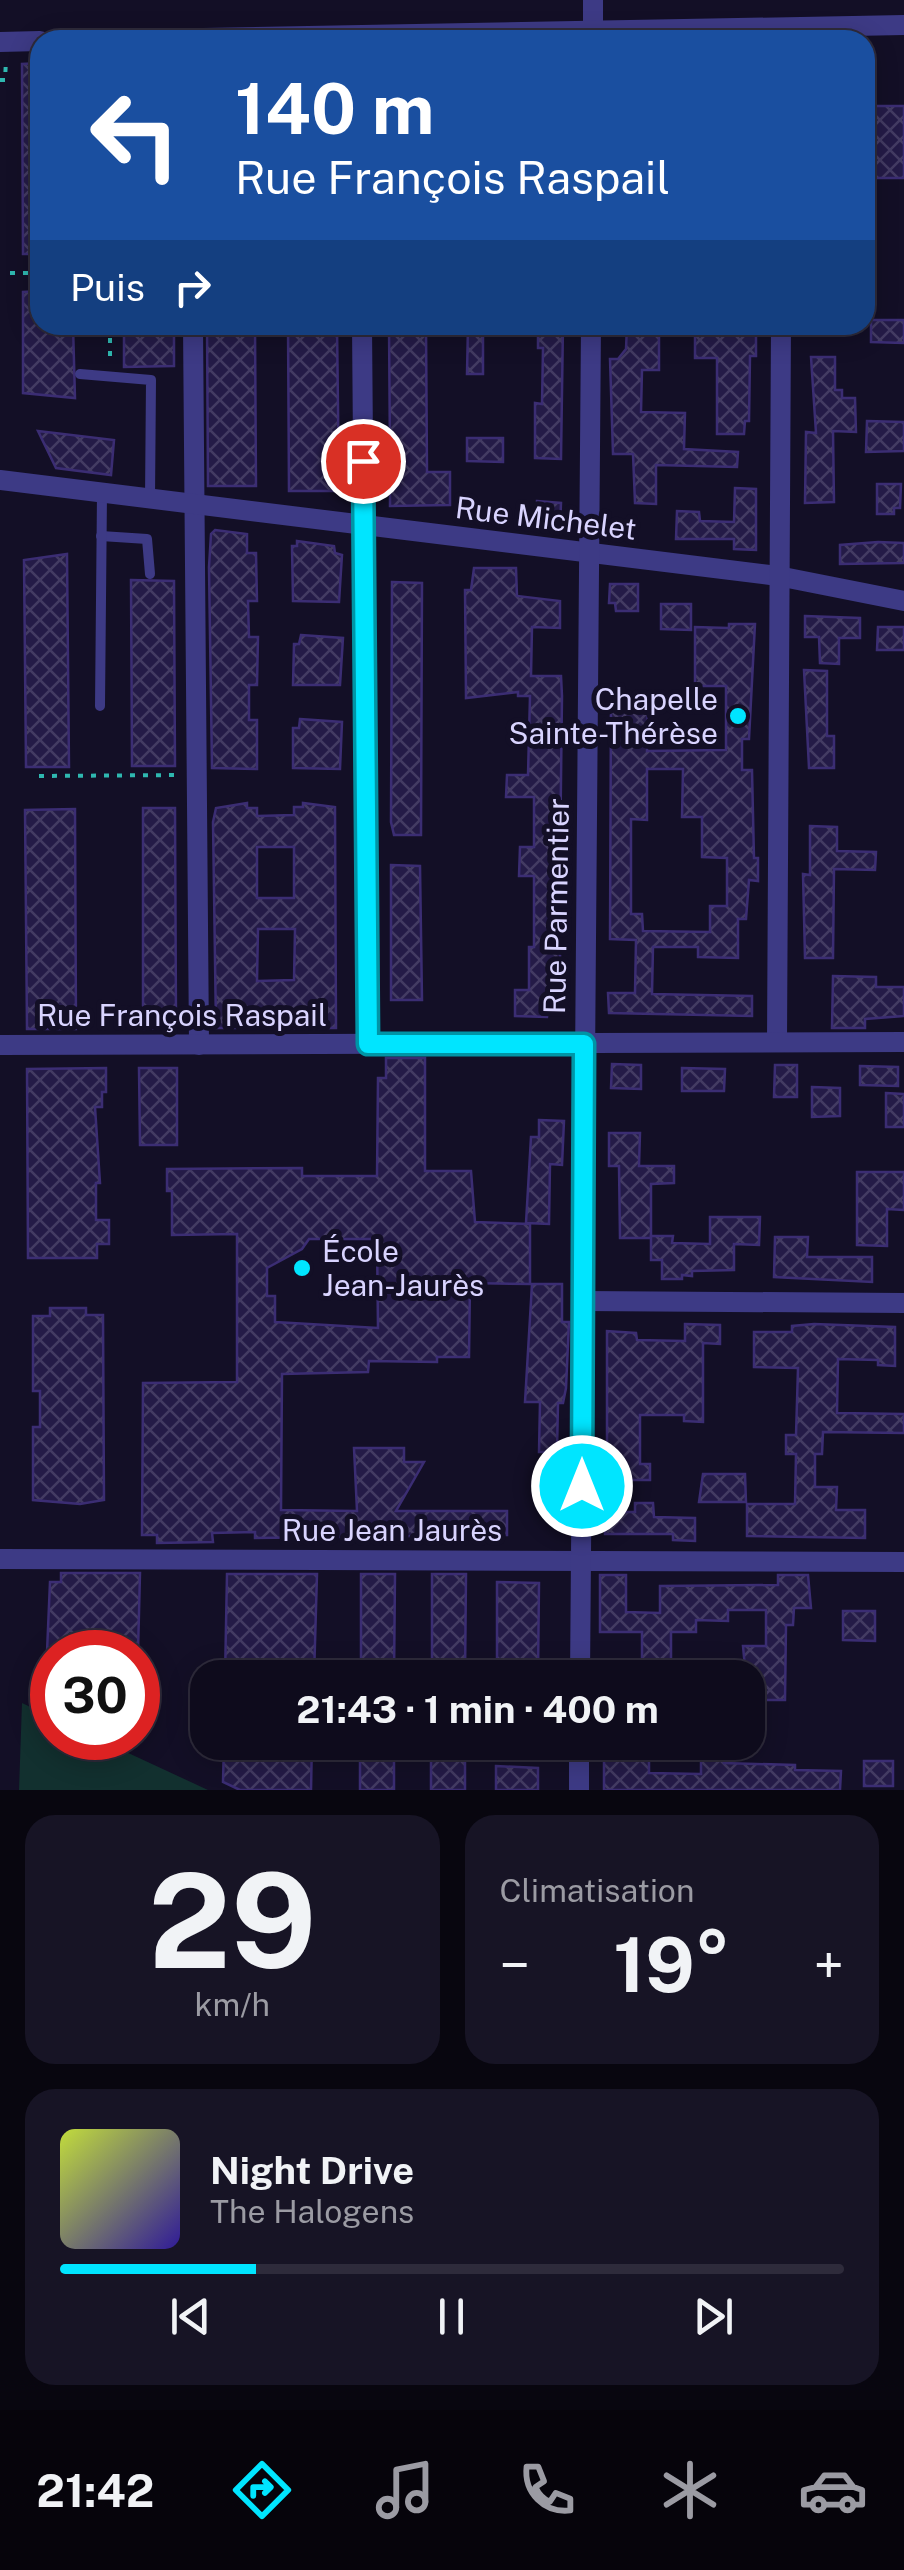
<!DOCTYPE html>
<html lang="fr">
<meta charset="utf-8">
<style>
:root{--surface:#0e0b1c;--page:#171425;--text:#f1f3f6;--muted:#9b9ba3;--line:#2e2b3b;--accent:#00e5ff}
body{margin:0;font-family:"Public Sans",sans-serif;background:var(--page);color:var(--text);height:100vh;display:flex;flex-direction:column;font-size:38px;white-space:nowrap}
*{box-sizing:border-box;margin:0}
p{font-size:32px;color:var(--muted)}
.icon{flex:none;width:55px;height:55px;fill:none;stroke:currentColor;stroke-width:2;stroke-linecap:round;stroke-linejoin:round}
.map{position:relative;height:1790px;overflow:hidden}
.details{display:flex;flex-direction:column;gap:25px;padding:25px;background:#08060f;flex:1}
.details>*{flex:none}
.banner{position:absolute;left:30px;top:30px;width:845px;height:305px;border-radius:30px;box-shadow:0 5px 25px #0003,0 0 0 2px var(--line);background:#1a4fa0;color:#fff;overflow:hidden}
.speed{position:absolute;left:30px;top:1630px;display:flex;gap:20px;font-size:50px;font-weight:700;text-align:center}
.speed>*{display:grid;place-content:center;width:130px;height:130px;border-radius:50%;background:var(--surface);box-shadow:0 5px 25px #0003,0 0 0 2px var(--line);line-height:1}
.speed .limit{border:15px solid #d22;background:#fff;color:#111}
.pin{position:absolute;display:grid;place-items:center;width:85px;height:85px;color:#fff;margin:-42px;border:5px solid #fff;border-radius:50%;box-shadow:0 2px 10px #0007}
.me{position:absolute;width:110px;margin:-55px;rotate:0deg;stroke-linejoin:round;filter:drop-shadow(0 0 8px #0008)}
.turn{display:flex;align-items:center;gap:35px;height:210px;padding:0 40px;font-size:45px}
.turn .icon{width:130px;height:130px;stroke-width:2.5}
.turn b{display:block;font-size:70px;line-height:85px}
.then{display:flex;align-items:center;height:95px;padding:0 40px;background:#0003;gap:20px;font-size:38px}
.big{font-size:75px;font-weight:700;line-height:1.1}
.details .card{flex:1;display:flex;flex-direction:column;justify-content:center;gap:15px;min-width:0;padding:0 35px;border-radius:30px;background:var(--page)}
.details .dial{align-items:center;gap:0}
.dial b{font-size:130px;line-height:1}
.song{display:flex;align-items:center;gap:30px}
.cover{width:120px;height:120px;border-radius:15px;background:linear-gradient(135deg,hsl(70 70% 55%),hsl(250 70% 35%))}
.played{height:10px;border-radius:5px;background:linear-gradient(90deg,var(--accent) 25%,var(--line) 25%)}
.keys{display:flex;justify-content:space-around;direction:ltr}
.heat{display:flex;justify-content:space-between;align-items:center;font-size:55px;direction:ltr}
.details .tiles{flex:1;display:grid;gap:25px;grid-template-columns:1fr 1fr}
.card:last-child{grid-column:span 2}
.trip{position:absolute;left:190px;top:1660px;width:575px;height:100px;border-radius:30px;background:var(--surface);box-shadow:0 5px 25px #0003,0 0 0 2px var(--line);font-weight:700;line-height:100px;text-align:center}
.dock{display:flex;height:160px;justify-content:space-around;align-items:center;background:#06040b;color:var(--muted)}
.dock .icon{width:70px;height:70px}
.dock .current{color:var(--accent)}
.dock b{font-size:45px;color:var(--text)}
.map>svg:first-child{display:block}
</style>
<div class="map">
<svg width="904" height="1790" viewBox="0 0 904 1790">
<defs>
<pattern id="building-cross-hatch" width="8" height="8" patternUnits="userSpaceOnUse" patternTransform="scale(2.5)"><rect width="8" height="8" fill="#241b47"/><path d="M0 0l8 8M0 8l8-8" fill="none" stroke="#433b63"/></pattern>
</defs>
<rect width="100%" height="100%" fill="#130f26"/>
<path fill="#12302f" d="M22 1703 52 1717V1738H96L208 1790H19Z"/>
<g fill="url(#building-cross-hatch)" stroke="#3b2d73" stroke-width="2.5" fill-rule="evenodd">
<path d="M40 63V254H23L22 64Z"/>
<path d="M873 106H904V178H871L865 114 873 115Z"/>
<path d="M40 291V325H73L75 398 23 393V292Z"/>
<path d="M871 320H904V343L871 342Z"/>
<path d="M124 325H174V366L124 367Z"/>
<path d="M207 325H255L256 486H208Z"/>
<path d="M288 325H337L339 491H289Z"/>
<path d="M389 325H426L427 472H450V505L390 506V475H377V455H390Z"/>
<path d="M468 325H483V374H467Z"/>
<path d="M538 325H563L561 459 535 458V403L542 404 543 348H538Z"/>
<path d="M627 325H659V370H642L641 412 685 413 684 449 738 452 737 467 656 465V504L635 503 633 454H613L610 359H618L626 349Z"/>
<path d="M695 329 756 331V356H750L749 421H745L744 434H717V358H695Z"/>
<path d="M811 357H835V390H842V398H855L856 432 833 431 834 502 805 503 806 432 816 433Z"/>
<path d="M867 421 904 422V451L866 452Z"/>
<path d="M38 431 114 440 111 475 56 468Z"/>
<path d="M467 438H503V462L467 461Z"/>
<path d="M877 484H901L900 508H894V514H877Z"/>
<path d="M735 488 756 489V550L734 549V539H676L677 511 699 512 700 521 734 522Z"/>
<path d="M537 501 561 503 560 528 537 527Z"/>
<path d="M215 530 247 534V553H256L257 601H248L249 637H258L257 685H249V720H257V769L212 768 209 567 211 534Z"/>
<path d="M297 541 334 546 335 553 342 555 339 602 293 601 292 546H297Z"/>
<path d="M878 542 904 543V563L840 564V545Z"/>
<path d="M67 554 69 767H26L24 560Z"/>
<path d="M474 568H516L517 596 560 601V628L532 627 531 676H561L562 696 559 947 564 988 551 987 547 1017 515 1016V990H529V947H534V876H519L520 847H534V797H506L507 775H528L530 696H518V692L466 698 465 590H471Z"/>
<path d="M131 580 174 581 175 766H132Z"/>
<path d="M392 582 422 583 421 835H394L391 822Z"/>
<path d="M610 584H638V611H616L615 603H609Z"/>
<path d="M661 604H691V630L661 629Z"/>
<path d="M805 616 860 618V638H839V664L820 663 819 637H805Z"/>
<path d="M729 624H755L749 739H742V770H752L754 858H758V881L749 880 746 919H738V958L698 957V947H653L652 994 752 996V1016L609 1013 608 993H635L636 940 610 939 611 698H648L647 751 726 750V686H695V627L729 628ZM647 769H683L682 817H702V857L727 858V906H710V932L643 931 642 914H631V819L647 820Z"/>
<path d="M878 627H904V650H877Z"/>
<path d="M301 635 343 638 340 685H293L294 644H299Z"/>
<path d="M804 670 827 671V736H834V768H809Z"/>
<path d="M300 719 342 722 340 769 293 768V728H299Z"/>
<path d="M247 803V808H257V816L294 815V807H303V803L335 807 336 1028H295V1012H258V1028H216L213 822 216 808ZM257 847H294V898H257ZM258 929H295L294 980 257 981Z"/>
<path d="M143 808H175L176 1020 168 1028 143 1029Z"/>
<path d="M75 809 76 1029H27L25 810Z"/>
<path d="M810 826 837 827V851L876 852 875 870 834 869 833 958H805L803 874 810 875Z"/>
<path d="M391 865 420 866 422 1000H391Z"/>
<path d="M833 976 876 977V987H904V1016L865 1019V1028H832Z"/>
<path d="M386 1058H425V1171H471L475 1222 530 1224V1284L470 1283 469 1357H437V1362L369 1361 368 1372 282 1374 281 1510 357 1511 354 1448H404V1462H424L396 1511H507V1535L255 1538V1532L212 1533 213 1542 157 1543V1535H142L143 1383 237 1382V1234L172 1235V1191H167V1169L302 1168V1176H377L378 1078H386ZM309 1239H377L378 1328 275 1322V1296H267V1268L302 1249Z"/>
<path d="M612 1064 641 1065V1089L611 1088Z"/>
<path d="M775 1065H797V1097H774Z"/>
<path d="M860 1066 898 1067V1086L860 1085Z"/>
<path d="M106 1068V1092H102V1107H95L100 1183H96V1220H109V1244H97V1258H28L27 1069Z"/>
<path d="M139 1068H177V1145H140Z"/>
<path d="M682 1068 725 1069 724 1091H682Z"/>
<path d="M812 1087 840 1088V1116L812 1117Z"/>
<path d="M886 1093 904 1094V1127H886Z"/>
<path d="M539 1120 564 1121 562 1165 550 1164 549 1224 526 1223 531 1137H539Z"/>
<path d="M609 1133H640L639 1166H674V1183L651 1184V1238H620L619 1166H609Z"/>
<path d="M857 1172H904V1210L887 1209V1246L857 1245Z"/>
<path d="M710 1217H760L759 1245 734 1244V1270L692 1271V1276L682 1275V1279H662V1260H651V1236H673L672 1243 710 1244Z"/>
<path d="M775 1237H808L807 1257H872V1282L774 1277Z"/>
<path d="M532 1284H562V1322H569L566 1388 563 1403H558L557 1452H539L540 1402H525Z"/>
<path d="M50 1308H86V1315H103L104 1500 80 1504 33 1500V1427H40V1391H33V1316H50Z"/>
<path d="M685 1324 720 1325V1344L703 1343V1422L684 1421V1415H640V1464H650V1480H611L612 1455H607V1331L636 1333 637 1340 685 1341Z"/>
<path d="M814 1324 895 1327V1366L878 1365V1360L838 1359 837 1413 904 1414V1433L823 1432 822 1454H815V1487H837L836 1510H865V1538L747 1536V1504H795L796 1454H786V1435H796L798 1368 754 1367V1332H792V1326Z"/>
<path d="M703 1474H745L746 1502H699Z"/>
<path d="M635 1503H653L654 1517 695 1518V1541L673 1540V1534H605L606 1512H635Z"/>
<path d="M61 1573H140L138 1652H47L50 1582H61Z"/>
<path d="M227 1574H317L314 1678H225Z"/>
<path d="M361 1574H395L394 1678H361Z"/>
<path d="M432 1574H466L465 1678H432Z"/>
<path d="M600 1575H626V1612L660 1613V1586L778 1585V1575H808L811 1608H794L793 1625H786L785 1700H748L743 1646H766V1610H728V1621L696 1620V1632H671V1674H642V1632H600Z"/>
<path d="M497 1582 539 1583 538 1678H497Z"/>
<path d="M843 1611H875V1641L843 1640Z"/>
<path d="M224 1742H312L311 1790H240L223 1782Z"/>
<rect x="360" y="1742" width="34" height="48"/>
<rect x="431" y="1742" width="34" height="48"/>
<path d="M604 1757H649V1773L701 1774V1758H724V1763L795 1765V1770L841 1771 840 1790H604Z"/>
<rect x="864" y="1761" width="29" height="25"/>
<path d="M496 1766 538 1768V1790H496Z"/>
</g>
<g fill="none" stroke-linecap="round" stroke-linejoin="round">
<g stroke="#2fb8b0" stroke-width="4" stroke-dasharray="5 8" stroke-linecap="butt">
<path d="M0 80H5L6 60"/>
<path d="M10 273H40"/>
<path d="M110 325V360"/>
<path d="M39 776 179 775"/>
</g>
<g stroke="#3d3a85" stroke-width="10">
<path d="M80 374 151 380 150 498"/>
<path d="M101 536 147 539 150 574"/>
<path d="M100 706 102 493"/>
</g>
<g stroke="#3d3a85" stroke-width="20">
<path d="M593 0V40"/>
<path d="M96 40 904 25"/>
<path d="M0 42 40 41"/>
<path d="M193 325 199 1045"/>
<path d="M362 325 368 1044"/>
<path d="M0 480 778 576 904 601"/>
<path d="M777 1042 781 325"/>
<path d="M0 1045 904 1042"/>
<path d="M583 1301 904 1303"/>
<path d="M0 1559 904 1562"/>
<path d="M580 1678 591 325"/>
<path d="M579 1790V1742"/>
</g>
</g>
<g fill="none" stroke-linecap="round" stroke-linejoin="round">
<defs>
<path id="route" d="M363 461 368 1044H584L582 1486"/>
</defs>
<use href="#route" stroke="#0095a6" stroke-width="25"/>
<use href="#route" stroke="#00e5ff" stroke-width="18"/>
</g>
<g fill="#00e5ff" stroke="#130f26" stroke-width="4">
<circle cx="738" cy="716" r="10"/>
<circle cx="302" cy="1268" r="10"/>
</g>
<g text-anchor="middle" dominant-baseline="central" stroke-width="10" stroke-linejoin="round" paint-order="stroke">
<g font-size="30" fill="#d9d4ff" stroke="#130f26">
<text transform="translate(546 518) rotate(7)">Rue Michelet</text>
<text transform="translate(556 906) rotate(-89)">Rue Parmentier</text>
<text x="182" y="1015">Rue François Raspail</text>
<text x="392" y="1530">Rue Jean Jaurès</text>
</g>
<g font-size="30" fill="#d9d4ff" stroke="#130f26" text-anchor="end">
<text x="718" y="699">Chapelle<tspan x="718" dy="34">Sainte-Thérèse</tspan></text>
<text x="322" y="1251" text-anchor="start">École<tspan x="322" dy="34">Jean-Jaurès</tspan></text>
</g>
</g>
</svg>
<div class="speed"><div class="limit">30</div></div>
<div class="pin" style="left:363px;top:461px;background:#d93025"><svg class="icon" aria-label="arrive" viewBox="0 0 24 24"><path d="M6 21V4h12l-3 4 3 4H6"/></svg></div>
<svg class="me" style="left:582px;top:1486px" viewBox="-20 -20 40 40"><circle r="17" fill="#00e5ff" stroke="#fff" stroke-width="3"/><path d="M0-11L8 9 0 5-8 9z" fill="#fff"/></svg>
<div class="trip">21:43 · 1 min · 400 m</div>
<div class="banner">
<div class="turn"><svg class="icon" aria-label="left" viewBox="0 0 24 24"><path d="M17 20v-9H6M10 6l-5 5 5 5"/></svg><div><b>140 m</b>Rue François Raspail</div></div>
<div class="then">Puis<svg class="icon" aria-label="right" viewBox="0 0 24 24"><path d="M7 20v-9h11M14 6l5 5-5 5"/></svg></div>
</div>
</div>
<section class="details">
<div class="tiles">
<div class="card dial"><b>29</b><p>km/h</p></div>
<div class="card"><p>Climatisation</p>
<div class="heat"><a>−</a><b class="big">19°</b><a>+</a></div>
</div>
<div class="card">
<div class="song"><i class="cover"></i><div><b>Night Drive</b><p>The Halogens</p></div></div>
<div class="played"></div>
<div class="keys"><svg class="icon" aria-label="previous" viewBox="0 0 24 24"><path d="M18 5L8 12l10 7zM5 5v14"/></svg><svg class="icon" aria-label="pause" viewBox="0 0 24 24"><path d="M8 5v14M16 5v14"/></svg><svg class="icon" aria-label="next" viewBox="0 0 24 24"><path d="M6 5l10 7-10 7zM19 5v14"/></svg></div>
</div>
</div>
</section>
<nav class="dock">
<b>21:42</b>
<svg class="icon current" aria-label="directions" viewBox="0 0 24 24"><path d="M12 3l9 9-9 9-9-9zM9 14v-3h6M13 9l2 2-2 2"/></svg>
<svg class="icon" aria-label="music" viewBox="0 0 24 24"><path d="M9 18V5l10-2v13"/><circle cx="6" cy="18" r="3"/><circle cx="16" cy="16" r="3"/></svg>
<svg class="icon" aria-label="phone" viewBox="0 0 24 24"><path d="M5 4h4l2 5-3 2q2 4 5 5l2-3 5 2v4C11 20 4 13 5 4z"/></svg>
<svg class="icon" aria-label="climate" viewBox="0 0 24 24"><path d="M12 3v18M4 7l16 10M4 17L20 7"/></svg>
<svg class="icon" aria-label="car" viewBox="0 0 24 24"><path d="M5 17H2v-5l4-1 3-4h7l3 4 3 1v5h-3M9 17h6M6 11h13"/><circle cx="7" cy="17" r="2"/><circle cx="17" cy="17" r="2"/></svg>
</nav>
